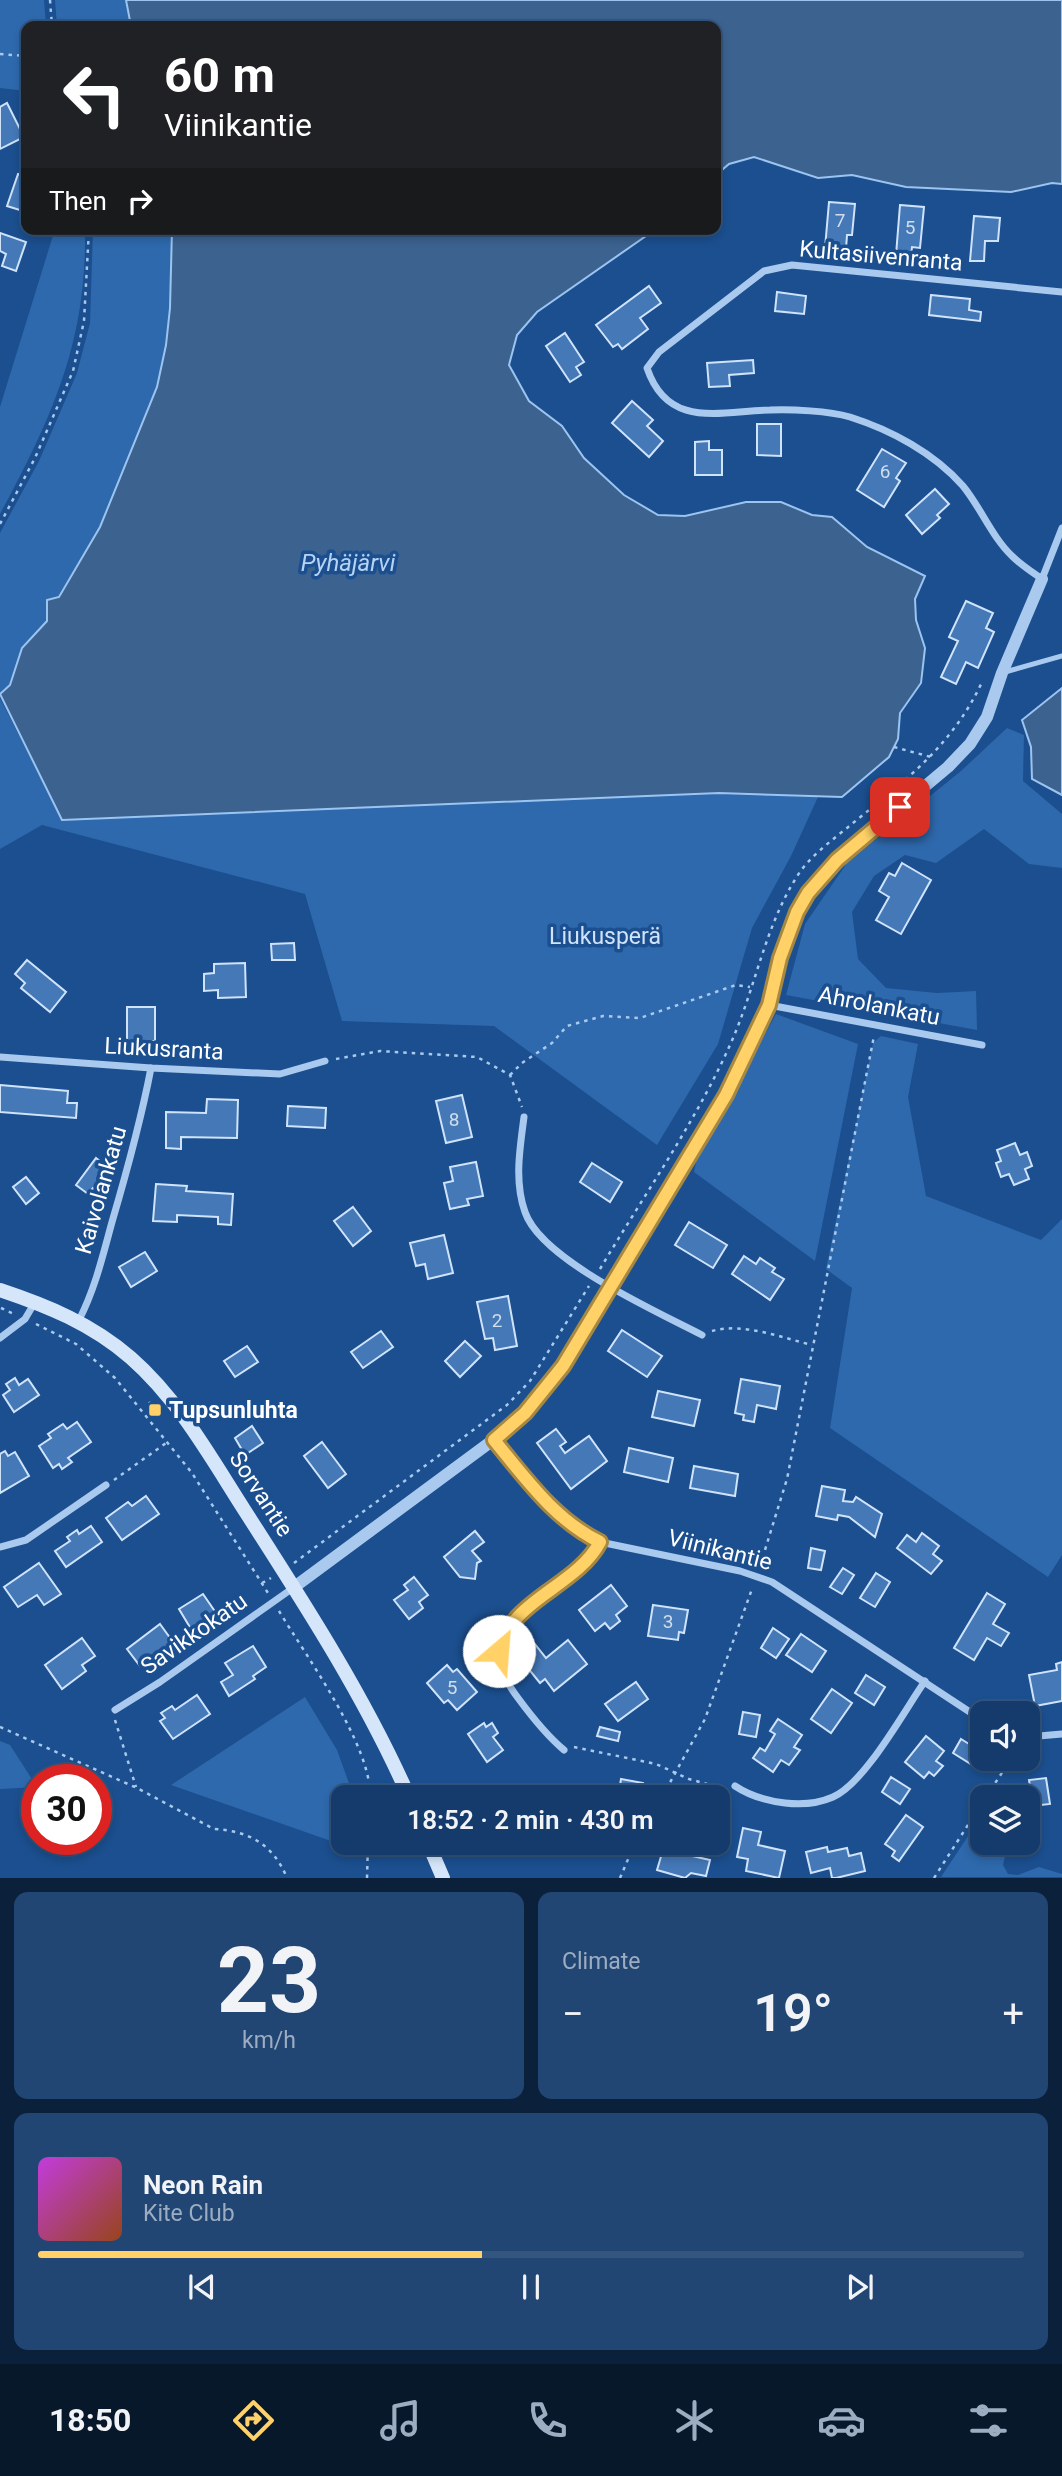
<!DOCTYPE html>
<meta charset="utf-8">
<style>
:root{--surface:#143b6b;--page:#214673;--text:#f1f3f6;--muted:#9dadc1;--line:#33557e;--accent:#ffd166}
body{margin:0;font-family:Roboto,sans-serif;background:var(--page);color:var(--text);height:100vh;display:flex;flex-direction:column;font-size:26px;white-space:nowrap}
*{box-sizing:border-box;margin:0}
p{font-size:23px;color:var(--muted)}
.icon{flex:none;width:38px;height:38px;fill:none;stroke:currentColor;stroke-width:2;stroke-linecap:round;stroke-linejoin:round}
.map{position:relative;height:1878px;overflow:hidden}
.drawer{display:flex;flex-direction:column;gap:14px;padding:14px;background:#0b203b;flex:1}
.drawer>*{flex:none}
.hud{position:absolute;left:21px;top:21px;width:700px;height:214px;border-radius:14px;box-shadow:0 4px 10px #0003,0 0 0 2px var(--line);background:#202124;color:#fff;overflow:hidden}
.controls{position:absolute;left:970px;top:1701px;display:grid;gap:14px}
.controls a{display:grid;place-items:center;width:70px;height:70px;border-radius:14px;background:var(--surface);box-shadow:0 4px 10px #0003,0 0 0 2px var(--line);font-size:35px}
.speed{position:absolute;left:21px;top:1764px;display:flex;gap:14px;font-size:35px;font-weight:700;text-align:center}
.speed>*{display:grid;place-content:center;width:91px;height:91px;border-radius:50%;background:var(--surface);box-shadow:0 4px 10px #0003,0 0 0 2px var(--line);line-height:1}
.speed .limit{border:10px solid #d22;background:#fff;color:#111}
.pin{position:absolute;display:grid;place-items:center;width:60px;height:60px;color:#fff;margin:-30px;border-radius:14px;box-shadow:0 4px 10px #0006}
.me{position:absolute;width:77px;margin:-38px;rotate:27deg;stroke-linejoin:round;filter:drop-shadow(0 0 5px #0008)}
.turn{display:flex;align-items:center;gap:24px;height:147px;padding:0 28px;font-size:32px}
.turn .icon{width:91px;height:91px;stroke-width:2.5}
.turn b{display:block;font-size:49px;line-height:60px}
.then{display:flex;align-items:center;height:66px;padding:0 28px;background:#0003;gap:14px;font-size:26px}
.big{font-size:52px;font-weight:600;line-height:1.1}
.drawer .card{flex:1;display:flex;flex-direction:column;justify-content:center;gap:10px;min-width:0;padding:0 24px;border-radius:14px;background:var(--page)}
.drawer .dial{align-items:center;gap:0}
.dial b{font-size:91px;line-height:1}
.song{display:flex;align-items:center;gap:21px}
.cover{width:84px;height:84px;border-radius:10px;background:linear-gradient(135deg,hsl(290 70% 55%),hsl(20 70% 35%))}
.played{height:7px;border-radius:4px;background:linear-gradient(90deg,var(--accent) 45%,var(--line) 45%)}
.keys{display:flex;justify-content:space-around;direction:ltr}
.heat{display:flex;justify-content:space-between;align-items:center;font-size:38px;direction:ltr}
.drawer .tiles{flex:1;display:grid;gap:14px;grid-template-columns:1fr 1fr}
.card:last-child{grid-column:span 2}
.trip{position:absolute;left:331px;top:1785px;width:399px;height:70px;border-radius:14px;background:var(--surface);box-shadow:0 4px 10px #0003,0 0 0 2px var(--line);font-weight:600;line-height:70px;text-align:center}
.tabs{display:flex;height:112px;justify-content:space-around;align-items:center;background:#08182b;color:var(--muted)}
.tabs .icon{width:49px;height:49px}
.tabs .active{color:var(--accent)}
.tabs b{font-size:32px;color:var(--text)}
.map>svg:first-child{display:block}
</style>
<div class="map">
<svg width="1062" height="1878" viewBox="0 0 1062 1878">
<rect width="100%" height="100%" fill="#1b4f8f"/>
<g fill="#2e69ad">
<path d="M0 0H44L46 26H26V91L0 88Z"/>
<path d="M55 0H126L131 26H57Z"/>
<path d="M55 229H85C87 342 52 417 0 514V407Z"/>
<path d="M93 229H172L170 308 166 345 157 387 100 527 47 621 22 648 10 685 0 694V533L39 461 77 373 90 323Z"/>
<path d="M0 698 62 820 719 793 818 797 791 856 752 928 718 1044 657 1145 494 1026 342 1021 305 894 42 825 0 849Z"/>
<path d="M1007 728 1024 735 1023 781 1062 814V868L1029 864 984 829 936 863 905 855 874 876 852 912 858 959 886 988 937 993 976 991 977 1030 786 995 805 924 847 863 961 771Z"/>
<path d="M776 1014 858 1044 815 1261 694 1172 696 1162Z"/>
<path d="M881 1036 918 1044 908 1097 926 1196 1041 1240 1062 1219V1555L1048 1577 830 1428 852 1288 826 1269 873 1043Z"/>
<path d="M305 1697 337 1750 354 1797H343V1843H349L348 1847 171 1785Z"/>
<path d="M0 1741 10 1745 37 1787 0 1789Z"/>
<path d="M982 1815V1843H1008L1003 1865 1008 1874 1018 1875 1039 1867 1062 1874V1877H941Z"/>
</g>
<g fill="#3c6290" stroke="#9cc4f0" stroke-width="2">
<path d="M126 0H1062V184L1052 183 1011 192 906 187 852 175 818 178 754 157 729 164 716 175V26H131Z"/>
<path d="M172 229H656L537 312 517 335 509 365 529 401 562 426 584 458 624 495 658 515 685 516 746 502H781L812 515 832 517 867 547 925 576 915 599 916 620 925 648 921 683 900 713 898 739 889 757 842 797 719 793 62 820 0 694 10 685 22 648 47 621V600L59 597 100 527 157 387 166 345 170 308Z"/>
<path d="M1062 688V795L1032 779 1031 747 1022 720Z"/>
</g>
<g fill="#4478b7" stroke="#cfe3fa" stroke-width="2">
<path d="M7 103 24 137 0 149V107Z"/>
<path d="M18 174 26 177V212L7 206Z"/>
<path d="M829 202 855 204 852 235H847L846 249 825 248Z"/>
<path d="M900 205 924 207 920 248 912 247 911 256 896 255Z"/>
<path d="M974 216 1000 218 998 241H985L984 261H970Z"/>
<path d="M0 233 26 242 16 271 2 266 6 254 0 251Z"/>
<path d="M649 286 661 303 640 318 648 329 622 349 618 344 613 347 596 325Z"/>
<path d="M777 292 806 296 804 314 775 311Z"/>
<path d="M931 295 970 299 969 310 981 312 980 321 929 315Z"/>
<path d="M565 333 584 362 576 367 581 375 570 382 546 346Z"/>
<path d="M753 360 754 373 729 375 730 386 709 387 707 363Z"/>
<path d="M632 401 653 420 647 426 663 441 649 457 612 423Z"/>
<path d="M757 424H781V456L757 455Z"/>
<path d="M709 441V450H722V475H695V442Z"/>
<path d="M882 449 906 463 896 478 900 481 884 507 857 490Z"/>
<path d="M935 489 949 504 937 515 940 518 922 534 906 515Z"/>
<path d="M966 601 993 613 986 628 994 632 978 668 966 662 956 684 941 677 958 641 949 637Z"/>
<path d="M902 863 931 880 901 934 876 920 889 897 879 891 889 873 895 876Z"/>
<path d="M294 943 295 960H272L271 944Z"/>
<path d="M27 960 66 992 50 1012 21 988 25 983 15 974Z"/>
<path d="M245 963 246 997 218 998V990L204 991V974L214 973V964Z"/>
<rect x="127" y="1007" width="28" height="34"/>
<path d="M0 1085 68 1091 67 1103H77L76 1118 0 1112Z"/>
<path d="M462 1095 472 1137 446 1143 436 1101Z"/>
<path d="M207 1099 238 1100 237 1138 181 1137V1149L166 1148V1112L206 1113Z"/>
<path d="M288 1106 326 1108 325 1128 287 1126Z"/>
<path d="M1015 1143 1020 1155 1027 1152 1032 1166 1025 1169 1029 1179 1014 1185 1009 1174 1001 1177 996 1163 1001 1161 997 1150Z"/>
<path d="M96 1158 114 1172 99 1192 93 1188 88 1194 76 1185Z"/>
<path d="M476 1162 483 1196 467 1199 469 1205 450 1209 444 1183 453 1181 450 1167Z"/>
<path d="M592 1163 622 1182 610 1202 580 1182Z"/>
<path d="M26 1177 39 1193 26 1204 13 1187Z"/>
<path d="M156 1184 187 1186 186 1191 233 1194 231 1225 218 1224V1217L177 1215V1222L153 1221Z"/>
<path d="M353 1207 371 1231 353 1246 334 1221Z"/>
<path d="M689 1222 727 1245 713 1268 675 1245Z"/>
<path d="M444 1235 453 1273 428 1279 425 1264 416 1266 410 1243Z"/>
<path d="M145 1252 157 1271 131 1287 119 1267Z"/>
<path d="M744 1256 756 1264 760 1258 775 1268 772 1272 784 1279 770 1300 732 1274Z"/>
<path d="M508 1296 517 1346 495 1350 493 1338 485 1339 477 1302Z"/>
<path d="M622 1330 662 1356 647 1377 608 1351Z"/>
<path d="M381 1331 393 1347 363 1368 351 1352Z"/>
<path d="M465 1341 481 1356 460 1377 445 1361Z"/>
<path d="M247 1346 258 1362 235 1377 224 1361Z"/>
<path d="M15 1378 19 1385 28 1379 39 1395 14 1412 3 1395 10 1390 6 1384Z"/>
<path d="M741 1379 780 1386 776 1409 757 1405 754 1422 743 1420 744 1415 735 1413Z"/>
<path d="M658 1391 700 1400 694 1426 652 1417Z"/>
<path d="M77 1422 91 1442 68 1458 72 1462 62 1469 59 1464 53 1468 39 1446 51 1438 48 1434 63 1424 67 1429Z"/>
<path d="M252 1426 263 1443 245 1455 235 1438Z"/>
<path d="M556 1429 566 1442 560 1446 565 1453 589 1436 607 1461 571 1489 537 1443Z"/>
<path d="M322 1442 346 1474 328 1488 304 1456Z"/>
<path d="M629 1448 673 1458 668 1482 624 1472Z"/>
<path d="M5 1451 8 1456 15 1452 29 1476 0 1493V1454Z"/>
<path d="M694 1466 738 1474 735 1496 690 1488Z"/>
<path d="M822 1486 845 1490 843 1501 853 1502 856 1497 882 1514 875 1537 849 1517 838 1515 837 1520 816 1516Z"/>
<path d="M146 1496 159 1514 122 1540 106 1518 128 1502 132 1506Z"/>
<path d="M91 1526 102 1542 66 1567 55 1551 70 1541 67 1537 77 1530 79 1534Z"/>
<path d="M475 1531 484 1542 472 1551 481 1561 477 1563 475 1579 460 1577 444 1557Z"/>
<path d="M922 1533 939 1546 933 1554 942 1561 931 1574 897 1548 907 1535 916 1542Z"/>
<path d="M811 1548 825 1551 821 1570 808 1568Z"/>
<path d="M39 1563 61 1594 44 1605 37 1595 18 1607 4 1587Z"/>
<path d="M843 1568 854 1575 842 1594 830 1587Z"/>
<path d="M876 1573 890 1582 875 1607 860 1598Z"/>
<path d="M414 1577 428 1595 419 1602 423 1608 409 1619 394 1600 408 1590 404 1585Z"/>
<path d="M611 1585 627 1606 616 1615 620 1621 610 1629 605 1623 595 1631 579 1610Z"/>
<path d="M987 1593 1005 1604 993 1624 1009 1633 1001 1646 987 1638 974 1660 954 1648Z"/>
<path d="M203 1594 216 1613 191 1629 179 1609Z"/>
<path d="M653 1605 688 1610 684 1633 679 1632 678 1640 648 1636Z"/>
<path d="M160 1624 173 1642 140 1666 127 1649Z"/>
<path d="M773 1628 789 1639 776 1658 761 1648Z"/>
<path d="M801 1634 826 1651 812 1672 786 1655Z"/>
<path d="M82 1638 95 1656 82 1665 86 1671 62 1689 45 1665Z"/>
<path d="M568 1640 587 1664 554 1691 545 1679 540 1683 518 1656 534 1643 546 1658Z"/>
<path d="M253 1646 266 1667 253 1676 255 1679 229 1696 221 1682 233 1675 225 1663Z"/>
<path d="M1062 1662V1701L1035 1706 1029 1675 1057 1670 1056 1664Z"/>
<path d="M447 1665 453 1672 457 1669 477 1692 457 1710 448 1700 444 1703 427 1683Z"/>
<path d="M866 1675 885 1687 874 1705 855 1693Z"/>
<path d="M636 1682 648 1699 618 1721 605 1704Z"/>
<path d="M832 1689 852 1703 831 1733 811 1719Z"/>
<path d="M197 1695 210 1714 173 1739 160 1721 165 1718 161 1713 172 1706 175 1710Z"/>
<path d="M743 1712 760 1715 756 1737 739 1734Z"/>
<path d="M778 1719 802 1735 794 1747 800 1750 789 1765 781 1760 773 1772 753 1758 760 1748 765 1751 775 1734 770 1731Z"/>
<path d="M484 1723 486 1727 492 1723 498 1733 493 1737 503 1750 487 1762 468 1734Z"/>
<path d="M600 1727 620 1732 618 1741 597 1736Z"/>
<path d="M926 1736 944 1751 936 1761 943 1766 934 1776 929 1772 924 1778 905 1762Z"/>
<path d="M961 1739 982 1752 974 1766 953 1753Z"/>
<path d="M891 1777 910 1789 900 1804 882 1792Z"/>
<path d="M1046 1778 1050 1804 1033 1806 1029 1780Z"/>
<path d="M621 1779 643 1783 640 1797H618Z"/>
<path d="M508 1787 554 1797H506Z"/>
<path d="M906 1815 923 1827 899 1861 892 1856 895 1851 885 1844Z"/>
<path d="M718 1823 725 1825 720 1847 706 1844 718 1843Z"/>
<path d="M743 1828 761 1832 758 1845 785 1851 779 1878 746 1871 748 1859 737 1857Z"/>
<path d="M665 1843 692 1850V1856L710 1860 706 1876 691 1873 685 1878 657 1870Z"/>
<path d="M827 1847 828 1852 847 1848 849 1856 861 1853 865 1871 836 1878H832L830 1868 811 1873 806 1852Z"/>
</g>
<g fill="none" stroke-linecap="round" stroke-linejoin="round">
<g stroke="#a9c9ee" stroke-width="2.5" stroke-dasharray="3.5 5" stroke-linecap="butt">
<path d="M50 0 52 26"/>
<path d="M0 54 26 56"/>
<path d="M0 524 35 458 73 371 84 321 89 229"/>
<path d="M894 747 931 757"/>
<path d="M336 1059 380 1051 477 1057 510 1075 522 1107"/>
<path d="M510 1075 522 1063 552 1043 567 1026 603 1016 640 1018 736 985 750 987"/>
<path d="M600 1269C644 1195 695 1123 730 1045 755 990 764 929 796 878 809 856 834 839 853 823 907 779 953 745 983 680"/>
<path d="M1 1308 14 1314"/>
<path d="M36 1324 76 1344 115 1378 192 1473 268 1593"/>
<path d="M712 1331C742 1322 783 1338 812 1345"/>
<path d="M149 1402 158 1414"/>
<path d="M114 1480 169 1441"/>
<path d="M294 1563 507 1405 530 1381 589 1286"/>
<path d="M760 1566 787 1479 874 1036"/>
<path d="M262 1583 271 1578"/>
<path d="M279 1611C306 1656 372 1746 370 1797"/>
<path d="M115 1720 136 1787"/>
<path d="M0 1727 137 1788 214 1829C249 1831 273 1844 287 1878"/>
<path d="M574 1747 656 1764 689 1779 725 1789"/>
<path d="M662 1797 705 1719 752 1589"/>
<path d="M986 1797 1011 1759"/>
<path d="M367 1878 368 1843"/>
<path d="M620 1878 635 1843"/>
<path d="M934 1878 982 1803"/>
</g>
<path stroke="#a9c9ee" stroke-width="5" d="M1005 672 1062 656"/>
<g stroke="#a9c9ee" stroke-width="7">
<path d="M1062 292 792 265 764 271 659 352 647 368C668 430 721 411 770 410 791 409 829 411 850 417 891 430 934 453 963 486 981 508 992 537 1012 556 1021 565 1032 572 1042 579L1062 528"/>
<path d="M769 1005 982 1045"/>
<path d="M0 1057 151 1068 280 1074 325 1061"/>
<path d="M524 1117C520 1148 514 1181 525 1212 541 1260 658 1312 702 1335"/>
<path d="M79 1320C95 1289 103 1255 112 1222 127 1171 141 1120 151 1068"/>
<path d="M0 1338 25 1319 35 1302"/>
<path d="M494 1440C526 1479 555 1520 600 1542L740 1571 772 1582 982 1720"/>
<path d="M0 1547 26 1540 106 1485"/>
<path d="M115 1710 160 1682 293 1588"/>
<path d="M1027 1737 1062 1734"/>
<path d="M564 1750C546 1735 532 1717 518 1698 455 1616 570 1600 600 1542"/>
<path d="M735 1786C750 1796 768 1801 785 1803 802 1805 817 1804 833 1797 865 1783 904 1711 925 1681"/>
</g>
<path stroke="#a9c9ee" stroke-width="12" d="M293 1588 508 1429 525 1414 563 1366 726 1095 769 1005 789 933 808 893 837 860 948 767 970 744 987 717 1002 673 1042 579"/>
<g stroke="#d6e6fa" stroke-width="14">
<path d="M0 1290C48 1306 92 1324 131 1358 179 1400 211 1458 245 1511 304 1603 365 1697 409 1797"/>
<path d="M428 1843 443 1878"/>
</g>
</g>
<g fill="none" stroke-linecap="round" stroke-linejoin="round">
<defs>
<path id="route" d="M499 1651C511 1599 576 1587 600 1542 555 1520 526 1479 494 1440L525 1413 563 1366 726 1095 769 1005 780 958 797 912 808 893 837 860 900 807"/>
</defs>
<use href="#route" stroke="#a68842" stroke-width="18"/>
<use href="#route" stroke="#ffd166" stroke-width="12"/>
</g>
<rect fill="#ffd166" stroke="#1b4f8f" stroke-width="2.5" x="148" y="1403" width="14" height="14" rx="3.5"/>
<g text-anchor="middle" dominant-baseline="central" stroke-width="7" stroke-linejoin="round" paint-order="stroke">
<g font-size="19" fill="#d0dded">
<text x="840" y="220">7</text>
<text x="910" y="227">5</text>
<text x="885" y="471">6</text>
<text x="454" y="1119">8</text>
<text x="497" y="1320">2</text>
<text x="668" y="1621">3</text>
<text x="452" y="1687">5</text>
</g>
<g font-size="23" fill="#fff" stroke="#1b4f8f">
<text transform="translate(881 256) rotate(5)">Kultasiivenranta</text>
<text transform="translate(879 1006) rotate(11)">Ahrolankatu</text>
<text transform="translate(164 1049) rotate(3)">Liukusranta</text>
<text transform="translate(101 1190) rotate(-74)">Kaivolankatu</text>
<text transform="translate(261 1494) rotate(57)">Sorvantie</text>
<text transform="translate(720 1550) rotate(14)">Viinikantie</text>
<text transform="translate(194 1634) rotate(-35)">Savikkokatu</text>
</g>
<g font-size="23" fill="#cfe3fa" stroke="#1b4f8f">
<text x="605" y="936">Liukusperä</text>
</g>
<g font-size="23" font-weight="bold" fill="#fff" stroke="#1b4f8f" text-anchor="start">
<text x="169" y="1410">Tupsunluhta</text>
</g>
<g font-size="24" font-style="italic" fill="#b5d3f5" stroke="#1b4f8f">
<text x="348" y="563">Pyhäjärvi</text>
</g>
</g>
</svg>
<div class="controls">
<a><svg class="icon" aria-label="sound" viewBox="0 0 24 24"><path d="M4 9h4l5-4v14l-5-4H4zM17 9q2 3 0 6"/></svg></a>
<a><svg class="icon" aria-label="layers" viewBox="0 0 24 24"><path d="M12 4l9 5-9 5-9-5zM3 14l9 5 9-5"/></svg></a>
</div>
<div class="speed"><div class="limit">30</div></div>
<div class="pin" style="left:900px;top:807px;background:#d93025"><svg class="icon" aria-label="arrive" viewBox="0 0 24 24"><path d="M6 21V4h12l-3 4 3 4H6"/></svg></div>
<svg class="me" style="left:499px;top:1651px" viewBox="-20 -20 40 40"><circle r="19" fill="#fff"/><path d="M0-13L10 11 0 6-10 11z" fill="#ffd166"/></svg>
<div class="trip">18:52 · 2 min · 430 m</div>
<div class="hud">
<div class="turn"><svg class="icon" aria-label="left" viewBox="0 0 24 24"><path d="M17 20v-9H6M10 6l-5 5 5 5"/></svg><div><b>60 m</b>Viinikantie</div></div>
<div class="then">Then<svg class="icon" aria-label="right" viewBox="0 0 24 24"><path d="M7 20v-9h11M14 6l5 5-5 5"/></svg></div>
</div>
</div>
<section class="drawer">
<div class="tiles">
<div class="card dial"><b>23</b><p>km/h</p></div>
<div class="card"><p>Climate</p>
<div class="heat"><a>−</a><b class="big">19°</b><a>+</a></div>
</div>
<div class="card">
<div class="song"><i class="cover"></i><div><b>Neon Rain</b><p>Kite Club</p></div></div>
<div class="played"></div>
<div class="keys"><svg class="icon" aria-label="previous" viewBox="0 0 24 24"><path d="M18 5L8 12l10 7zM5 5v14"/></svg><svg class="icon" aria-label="pause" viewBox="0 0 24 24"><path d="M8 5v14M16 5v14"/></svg><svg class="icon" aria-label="next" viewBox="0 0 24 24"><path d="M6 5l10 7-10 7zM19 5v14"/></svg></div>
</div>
</div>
</section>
<nav class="tabs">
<b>18:50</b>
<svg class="icon active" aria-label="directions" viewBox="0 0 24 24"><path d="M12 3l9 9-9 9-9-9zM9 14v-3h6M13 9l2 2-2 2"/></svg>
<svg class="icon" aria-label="music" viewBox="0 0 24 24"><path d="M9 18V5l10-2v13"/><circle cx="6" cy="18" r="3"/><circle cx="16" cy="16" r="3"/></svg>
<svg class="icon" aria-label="phone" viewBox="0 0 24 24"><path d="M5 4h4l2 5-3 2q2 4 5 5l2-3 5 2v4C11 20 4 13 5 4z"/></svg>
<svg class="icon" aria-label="climate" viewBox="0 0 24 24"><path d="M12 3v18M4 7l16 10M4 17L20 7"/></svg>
<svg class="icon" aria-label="car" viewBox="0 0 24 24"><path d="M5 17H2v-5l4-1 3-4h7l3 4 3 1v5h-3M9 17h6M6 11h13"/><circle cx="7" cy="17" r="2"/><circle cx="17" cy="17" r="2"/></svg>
<svg class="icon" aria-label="filters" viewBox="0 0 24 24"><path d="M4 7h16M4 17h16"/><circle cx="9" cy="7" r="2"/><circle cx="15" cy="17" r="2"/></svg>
</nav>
